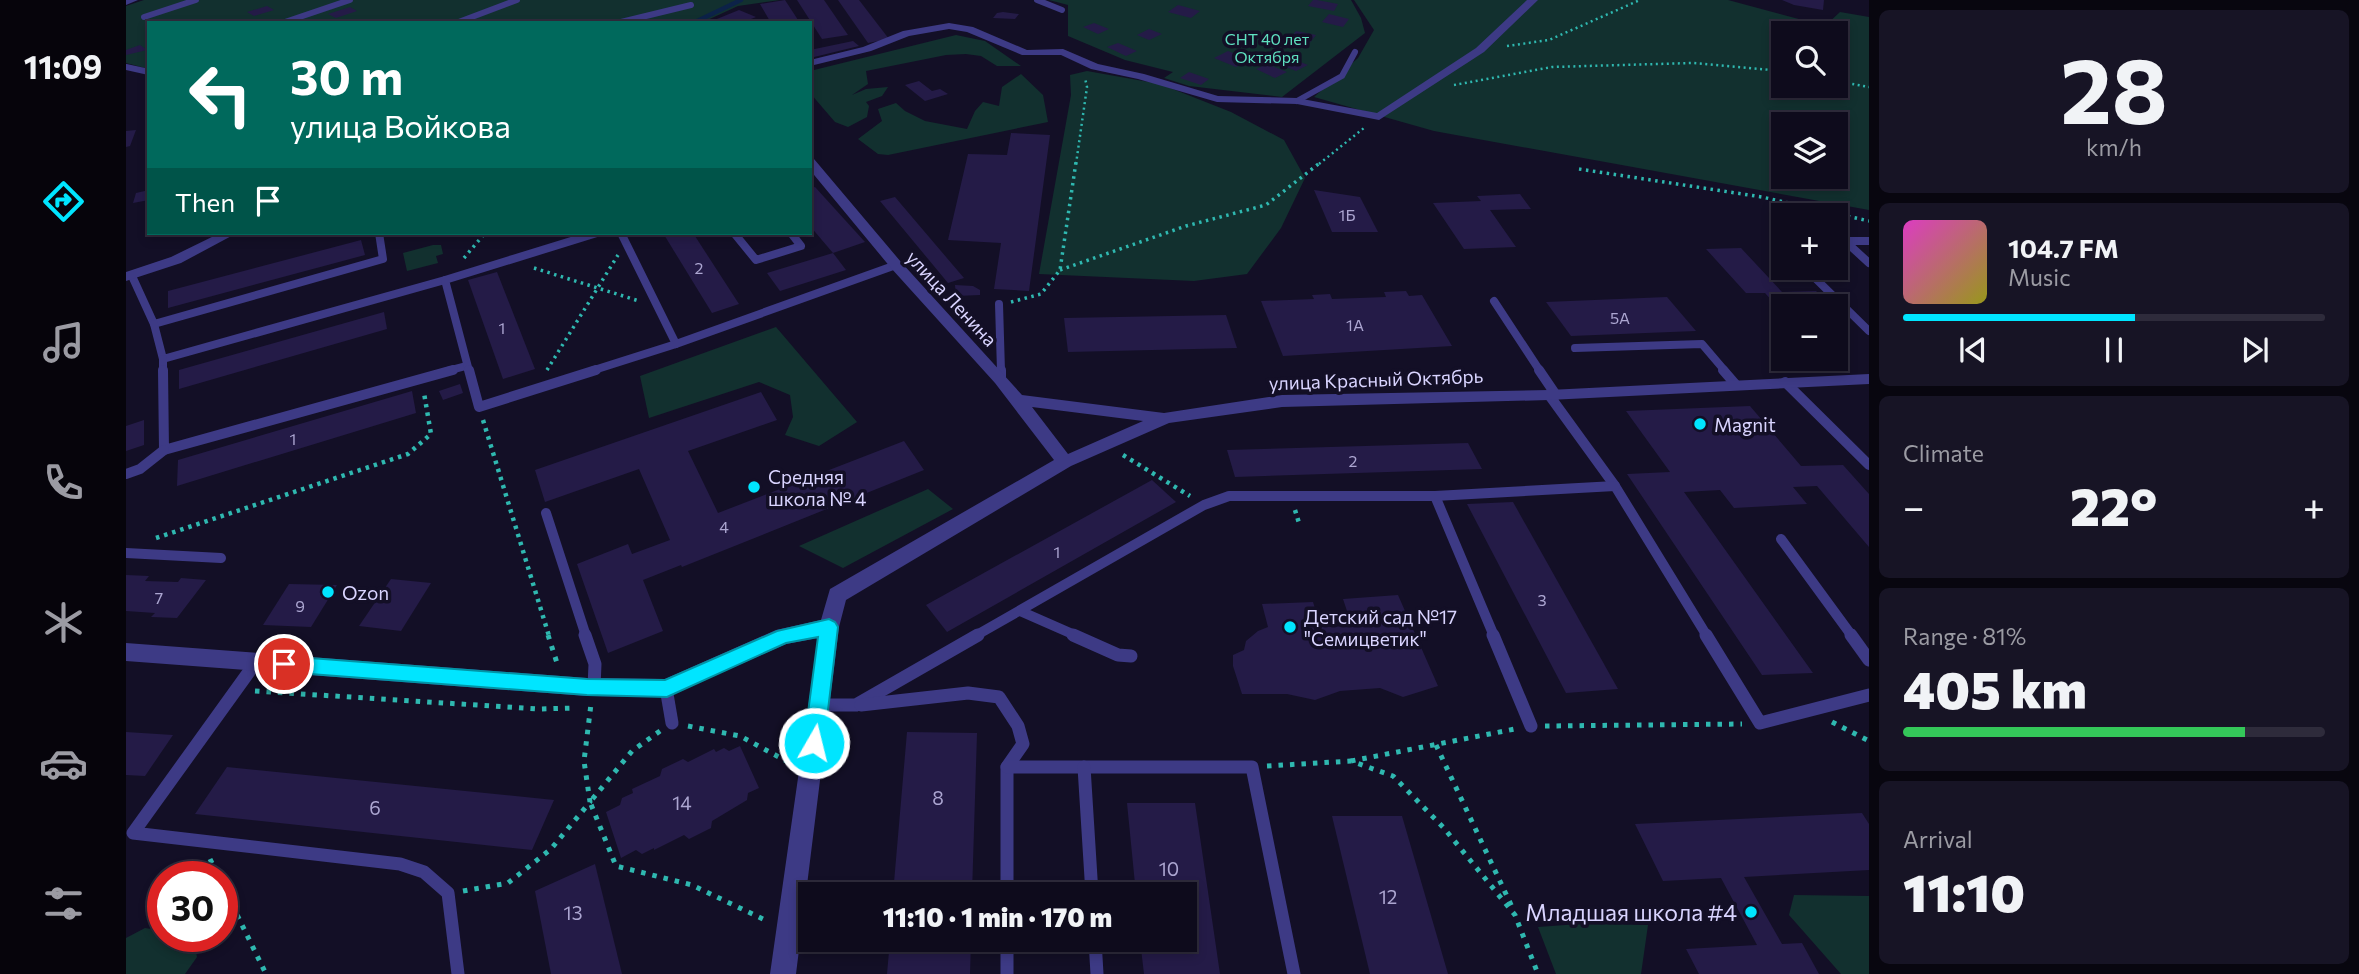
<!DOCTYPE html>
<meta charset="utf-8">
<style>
:root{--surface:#0e0b1c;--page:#171425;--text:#f1f3f6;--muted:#9b9ba3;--line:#2e2b3b;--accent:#00e5ff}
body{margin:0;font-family:Commissioner,sans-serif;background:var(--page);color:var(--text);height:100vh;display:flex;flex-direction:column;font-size:26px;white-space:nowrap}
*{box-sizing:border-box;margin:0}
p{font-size:23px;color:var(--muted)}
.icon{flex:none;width:38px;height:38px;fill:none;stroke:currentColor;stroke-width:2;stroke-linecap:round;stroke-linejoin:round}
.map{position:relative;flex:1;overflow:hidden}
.details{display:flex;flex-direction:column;gap:10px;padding:10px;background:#08060f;width:490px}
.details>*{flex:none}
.guide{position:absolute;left:21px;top:21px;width:665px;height:214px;border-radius:0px;box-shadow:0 4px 10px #0003,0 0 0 2px var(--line);background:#00695c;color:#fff;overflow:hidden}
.fabs{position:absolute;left:1645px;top:21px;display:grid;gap:14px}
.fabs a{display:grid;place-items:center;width:77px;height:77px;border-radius:0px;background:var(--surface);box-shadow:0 4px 10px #0003,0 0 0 2px var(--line);font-size:35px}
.speed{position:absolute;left:21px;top:861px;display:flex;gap:14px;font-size:35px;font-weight:700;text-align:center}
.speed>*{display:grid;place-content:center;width:91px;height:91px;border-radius:50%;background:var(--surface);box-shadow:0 4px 10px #0003,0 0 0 2px var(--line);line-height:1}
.speed .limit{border:10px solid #d22;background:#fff;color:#111}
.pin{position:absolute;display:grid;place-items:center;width:60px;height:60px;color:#fff;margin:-30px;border:4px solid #fff;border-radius:50%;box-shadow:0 2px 7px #0007}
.me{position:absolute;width:77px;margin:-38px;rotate:8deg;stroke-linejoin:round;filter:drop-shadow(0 0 5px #0008)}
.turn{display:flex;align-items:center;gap:24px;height:147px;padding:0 28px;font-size:32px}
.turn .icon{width:91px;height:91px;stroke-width:2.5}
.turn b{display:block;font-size:49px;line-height:60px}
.then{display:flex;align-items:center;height:66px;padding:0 28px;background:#0003;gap:14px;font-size:26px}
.big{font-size:52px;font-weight:800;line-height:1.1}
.details .card{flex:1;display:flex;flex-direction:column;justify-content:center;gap:10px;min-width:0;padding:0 24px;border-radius:10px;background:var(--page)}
.details .dial{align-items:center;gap:0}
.dial b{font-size:91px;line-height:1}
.song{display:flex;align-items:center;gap:21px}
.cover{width:84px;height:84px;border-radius:10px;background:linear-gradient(135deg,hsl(310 70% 55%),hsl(60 70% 35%))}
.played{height:7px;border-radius:4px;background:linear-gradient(90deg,var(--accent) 55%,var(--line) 55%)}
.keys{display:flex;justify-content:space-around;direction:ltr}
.heat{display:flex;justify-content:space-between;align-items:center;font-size:38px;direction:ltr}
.charge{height:10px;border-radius:5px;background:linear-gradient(90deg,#34c759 81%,var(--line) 0)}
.trip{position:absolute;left:672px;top:882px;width:399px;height:70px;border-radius:0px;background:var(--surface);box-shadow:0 4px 10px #0003,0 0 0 2px var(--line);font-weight:800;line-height:70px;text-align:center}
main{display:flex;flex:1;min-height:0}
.tabs{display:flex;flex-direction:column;width:126px;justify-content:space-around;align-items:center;background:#06040b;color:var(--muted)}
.tabs .icon{width:49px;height:49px}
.tabs .current{color:var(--accent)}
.tabs b{font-size:32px;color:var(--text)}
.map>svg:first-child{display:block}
</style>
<main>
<nav class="tabs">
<b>11:09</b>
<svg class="icon current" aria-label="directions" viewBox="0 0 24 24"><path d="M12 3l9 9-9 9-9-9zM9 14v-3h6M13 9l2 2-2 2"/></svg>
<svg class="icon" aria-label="music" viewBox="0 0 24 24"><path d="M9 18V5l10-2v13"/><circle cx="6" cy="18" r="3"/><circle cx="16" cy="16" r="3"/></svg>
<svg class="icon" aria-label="phone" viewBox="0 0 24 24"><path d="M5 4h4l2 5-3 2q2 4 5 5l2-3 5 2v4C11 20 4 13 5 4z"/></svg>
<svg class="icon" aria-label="climate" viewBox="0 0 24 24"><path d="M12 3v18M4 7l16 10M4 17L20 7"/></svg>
<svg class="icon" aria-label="car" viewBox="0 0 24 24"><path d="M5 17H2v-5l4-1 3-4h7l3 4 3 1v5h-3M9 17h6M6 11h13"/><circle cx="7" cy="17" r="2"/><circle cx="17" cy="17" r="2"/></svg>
<svg class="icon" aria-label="filters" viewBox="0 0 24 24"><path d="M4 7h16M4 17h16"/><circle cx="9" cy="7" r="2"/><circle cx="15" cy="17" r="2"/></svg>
</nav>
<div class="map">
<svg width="1743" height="974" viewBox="0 0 1743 974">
<rect width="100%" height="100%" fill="#130f26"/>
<g fill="#12302f" fill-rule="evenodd">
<path d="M18 0H654L612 6 575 23H23V69L0 63V6Z"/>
<path d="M923 0H1225L1235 18 1239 33 1156 97 1063 86 1038 78 1047 72 999 60 942 36V5Z"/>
<path d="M1228 0H1602L1699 26 1714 12 1743 17V210L1308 131 1188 97 1232 58 1248 30ZM1657 33H1710V86H1657ZM1657 124H1710V177H1657Z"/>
<path d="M830 35 859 41 895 66H871L855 56 840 54 820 55 740 71 742 84 726 95 740 89 762 87 756 96 740 102 743 106 741 117 722 127 709 122 684 93V71Z"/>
<path d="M961 71 1034 84 1105 112 1158 140 1179 178 1155 228 1121 274 1068 281 913 274 945 95 944 75Z"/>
<path d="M895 74 917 95 922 122 762 155 752 154 732 139 756 121 752 109 770 103 779 111 799 121 841 129 849 111 857 102 873 106 876 87Z"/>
<path d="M307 245H315L317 254 310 256 312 263 281 271 277 253Z"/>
<path d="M650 327 731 422 693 446 659 435 667 417 664 395 633 382 523 418 514 376Z"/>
<path d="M802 489 827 509 717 568 673 546Z"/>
<path d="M1668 895 1743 896V974H1715L1663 915Z"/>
<path d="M1453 924 1522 925 1515 974H1430L1412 927Z"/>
<path d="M19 928 37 931V936L67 937 71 957 59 974H0V938Z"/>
</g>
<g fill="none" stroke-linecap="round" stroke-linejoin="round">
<path stroke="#0c2248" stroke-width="4.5" d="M567 23 615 0"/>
</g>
<g fill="#241b47">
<path d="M659 0 674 23H645L634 4Z"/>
<path d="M671 0H698L722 35 696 39Z"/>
<path d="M712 0H733L763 39 742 43Z"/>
<path d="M1187 0H1191L1212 4 1208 11 1182 6Z"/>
<path d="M1656 0H1698L1697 10 1668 5Z"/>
<path d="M1052 5 1074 11 1065 18 1042 12Z"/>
<path d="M141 6 148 10 128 16 121 12Z"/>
<path d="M224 7 231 11 210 18 202 14Z"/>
<path d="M613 10 630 17 615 23H581Z"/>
<path d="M877 12 893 14 889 19 867 18 871 13Z"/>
<path d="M1203 14 1223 19 1217 27 1196 22Z"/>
<path d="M968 23 983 29 972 34 957 27Z"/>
<path d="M1023 29 1036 34 1023 40 1011 35Z"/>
<path d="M1170 31 1190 35 1182 45 1162 41Z"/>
<path d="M727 41 733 46 684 58V50Z"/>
<path d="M992 43 1011 51 1000 56 981 47Z"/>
<path d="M14 45 21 50 0 55V50Z"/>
<path d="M1102 51 1124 60 1110 67 1088 58Z"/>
<path d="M1162 57 1182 65 1170 71 1150 63Z"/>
<path d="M1141 64 1161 72 1149 78 1130 69Z"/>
<path d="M1063 72 1083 79 1075 85 1054 78Z"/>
<path d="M793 81 806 91 814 89 822 94 799 101 779 85Z"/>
<path d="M10 130 4 146 0 147V131Z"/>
<path d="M885 133 924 135 903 291 868 289 875 243 822 240 842 154 881 155Z"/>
<path d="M689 187 739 242 707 253 684 226V188Z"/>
<path d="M23 190V200L7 203 10 193Z"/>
<path d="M1188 190 1234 197 1252 232H1206Z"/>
<path d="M1394 194 1405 209 1364 210 1390 247 1338 249 1307 203 1355 201 1351 196Z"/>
<path d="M769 197 826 264 838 278 822 283 754 201Z"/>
<path d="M537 233H567L613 304 586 313Z"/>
<path d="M235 240 239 255 42 308V291Z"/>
<path d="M1615 248 1656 292 1690 291 1706 306H1657V313L1639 293H1620L1580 249Z"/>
<path d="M707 253 720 270 654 291 641 273Z"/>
<path d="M371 272 409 369 377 379 342 280Z"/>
<path d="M829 285 847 286 854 290V295L830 296Z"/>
<path d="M1280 291 1283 296 1296 295 1326 346 1157 356 1135 301 1188 299 1186 295 1204 294 1206 299 1260 297 1258 292Z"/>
<path d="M1541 297 1570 331 1445 336 1420 302Z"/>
<path d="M258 312 261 329 53 389V370Z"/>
<path d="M1100 315 1111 348 942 352 938 318Z"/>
<path d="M1207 376H1227L1232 388H1212Z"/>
<path d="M334 384 337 393 317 400 313 391Z"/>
<path d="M286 391 290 413 51 486 52 460Z"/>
<path d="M635 392 651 420 562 451 592 513 778 441 798 470 556 567 555 565 517 580 537 631 482 653 451 564 502 544 506 554 544 540 513 469 419 502 409 470Z"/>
<path d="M1624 406 1675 466 1717 465 1743 494V547L1691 486 1667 487 1681 504 1608 508 1594 490 1558 492 1687 673 1636 675 1501 474 1544 472 1500 411Z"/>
<path d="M18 420V445L0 451V426Z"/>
<path d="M1342 443 1356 469 1109 477 1101 450Z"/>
<path d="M1026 480 1050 502 821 632 800 605Z"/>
<path d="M1387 502 1492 689 1440 693 1341 504Z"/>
<path d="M0 575 23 576 19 581 52 582 55 578 80 580 51 618 25 617 29 613 0 611Z"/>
<path d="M265 579 305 583 275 631 233 626Z"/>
<path d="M163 584 211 585 185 627 137 625Z"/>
<path d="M1272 595 1312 686 1277 697 1254 688 1214 691 1189 700 1161 694H1116L1107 666V655L1118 650 1120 641 1132 631 1142 627 1136 604 1187 602 1195 627 1226 626 1217 599Z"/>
<path d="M0 732 47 735 19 776 0 775Z"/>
<path d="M781 732 851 733 846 894H767Z"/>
<path d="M614 746 633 788 622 793 621 800 586 821 585 828 563 839 558 835 528 850V848L516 854 510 850 495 858 480 812 494 805 496 798 507 793 506 789 534 776 536 769 557 759 562 762 588 749 590 752 598 748 603 751Z"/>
<path d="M101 767 428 800 406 850 69 814Z"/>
<path d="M1001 803H1069L1094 974H1018L1014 940H1059V894H1010Z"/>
<path d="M1736 813 1743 824V870L1618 877 1656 944 1676 943 1693 974H1573L1560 949 1631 945 1595 878 1537 881 1509 824Z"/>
<path d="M1206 816H1276L1322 974H1244Z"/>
<path d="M469 864 496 974H425L409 891Z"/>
<path d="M764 940H845L844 974H761Z"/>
</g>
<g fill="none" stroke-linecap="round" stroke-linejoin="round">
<g stroke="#2fb8b0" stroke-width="2.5" stroke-dasharray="2 3.5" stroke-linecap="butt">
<path d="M1381 46 1423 40 1514 0"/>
<path d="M1710 81 1743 87"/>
<path d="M1328 85 1426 67 1567 63 1657 71"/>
<path d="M950 164 961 87 959 78"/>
<path d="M1193 164 1238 128"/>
</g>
<g stroke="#2fb8b0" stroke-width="3.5" stroke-dasharray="2.5 4.5" stroke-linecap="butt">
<path d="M1453 169 1636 197 1743 221"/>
<path d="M338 258 359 233"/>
<path d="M408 268 513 301"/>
<path d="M934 270 1060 226 1140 205 1195 162"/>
<path d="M885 302 915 294 934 270 950 162"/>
<path d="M421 370 492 255"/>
</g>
<g stroke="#2fb8b0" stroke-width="4.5" stroke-dasharray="3.5 5" stroke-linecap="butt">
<path d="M357 420 423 636"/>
<path d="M997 455 1064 496"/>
<path d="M1169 510 1173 523"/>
<path d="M30 538 282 454 305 434 298 393"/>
</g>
<g stroke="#2fb8b0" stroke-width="5" stroke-dasharray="4.5 7" stroke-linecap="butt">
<path d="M422 635 432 666"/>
<path d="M129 691 413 709 448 708"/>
<path d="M1706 722 1743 741"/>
<path d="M562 726 614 736 664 763"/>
<path d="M1419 726 1616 724"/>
<path d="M534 731 506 751 464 802 490 866 566 885 643 922"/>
<path d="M1310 745 1387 909"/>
<path d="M1225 761 1389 729"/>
<path d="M1141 766 1225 761 1267 776 1317 827 1389 915 1412 974"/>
<path d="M84 859 93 877"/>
<path d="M96 884 140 974"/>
<path d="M337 891 382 883 425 849 464 802 458 761 465 704"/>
</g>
<g stroke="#3d3a85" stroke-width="6">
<path d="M911 0 936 10"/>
<path d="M18 17 70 0"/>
<path d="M156 23 224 0"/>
<path d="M330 23 391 0"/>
<path d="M491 23 565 5"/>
<path d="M0 67 23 72"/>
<path d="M1171 101 1216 76 1229 52"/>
</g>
<g stroke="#3d3a85" stroke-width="8">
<path d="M495 233 550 344"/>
<path d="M608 233 630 260 675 246 665 233"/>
<path d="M1743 241H1719L1743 263"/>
<path d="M6 276 28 324 257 259 253 233"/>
<path d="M1690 279 1743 331"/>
<path d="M1368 301 1414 371"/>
<path d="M873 304 875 371"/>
<path d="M28 324 37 359 319 280"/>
<path d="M1449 348 1576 344 1599 371"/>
<path d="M37 359V371"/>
<path d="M321 371 340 366"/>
<path d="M343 371 319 280 471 233"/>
<path d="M465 371 550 344 770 265"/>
</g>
<g stroke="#3d3a85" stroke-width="10">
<path d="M37 370 38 450 327 370"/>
<path d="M343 370 353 407 470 370"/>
<path d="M875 370V379"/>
<path d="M1413 370 1430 395"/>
<path d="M1597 370 1610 385"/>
<path d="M1659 382 1743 465"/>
<path d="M1423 395 1489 486 1581 636"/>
<path d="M0 474 14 469 38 450"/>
<path d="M1309 496 1368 636"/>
<path d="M420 513 460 636"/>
<path d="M1655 539 1726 636"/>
<path d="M0 553 95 558"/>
<path d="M894 611 951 636"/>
<path d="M849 636 1078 505 1103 496H1309L1489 486"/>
</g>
<g stroke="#3d3a85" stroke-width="13">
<path d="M459 635 469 664 468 687"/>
<path d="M947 635 992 655 1005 656"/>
<path d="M1367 635 1405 726"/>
<path d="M1580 635 1634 723 1743 695"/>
<path d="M1725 635 1743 660"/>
<path d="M130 662 7 833 274 864 298 872 322 893 332 974"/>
<path d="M540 688 546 723"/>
<path d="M694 705H730L852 635"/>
<path d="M735 705 842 693 873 697 892 726 897 744 881 767V894"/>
<path d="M881 767H1126L1168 974"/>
<path d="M958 767 966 894"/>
<path d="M881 940V974"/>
<path d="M969 940 971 974"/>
</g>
<g fill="#3d3a85" fill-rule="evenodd">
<path d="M0 0H12L0 5Z"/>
<path d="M1401 0H1412L1358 52 1253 120 1171 104 1091 102 1012 79 965 69 935 55H896L841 32 823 29 783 36 745 51 684 66V60L737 47 777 31 823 23 847 27 901 50 937 49 972 64 1018 74 1092 96 1171 98 1251 113 1350 48Z"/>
<path d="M684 158 688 159 775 262 896 395 1038 413 1156 395 1423 390 1743 374V384L1423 400 1156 407 1043 423 945 466 720 600 713 627 670 974H644L692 638 660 644 540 697 461 696 0 661V643L461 678 539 679 650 630 695 620 704 589 928 460 869 383 765 268 684 170ZM906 407 1017 421 942 454Z"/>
<path d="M94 233H111L55 263 0 281V272L45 257Z"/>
</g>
</g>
<path fill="#00e5ff" stroke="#0095a6" stroke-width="2" d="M703 619 709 622 712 627 698 743 695 749 688 752 681 749 678 743 692 637 660 643 541 697 461 695 158 672 151 669 149 664 151 658 158 656 461 679 539 680 651 631Z"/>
<g fill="#00e5ff" stroke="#130f26" stroke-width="2.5">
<circle cx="1574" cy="424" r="7"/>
<circle cx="628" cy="487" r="7"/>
<circle cx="202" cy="592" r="7"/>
<circle cx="1164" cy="627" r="7"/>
<circle cx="1625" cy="912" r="7"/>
</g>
<g text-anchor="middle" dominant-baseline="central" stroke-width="7" stroke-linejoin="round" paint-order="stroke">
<g font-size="16" fill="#5fe0c0" stroke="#130f26">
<text x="1141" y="38">СНТ 40 лет<tspan x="1141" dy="18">Октября</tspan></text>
</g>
<g font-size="16" fill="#aca6d1">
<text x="1221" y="214">1Б</text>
<text x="573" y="267">2</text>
<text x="1494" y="317">5А</text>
<text x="1229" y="324">1А</text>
<text x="376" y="327">1</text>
<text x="167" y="438">1</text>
<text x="1227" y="460">2</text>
<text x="598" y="526">4</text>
<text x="931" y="551">1</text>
<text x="33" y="597">7</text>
<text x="1416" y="599">3</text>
<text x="174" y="605">9</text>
</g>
<g font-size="19" fill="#d9d4ff" stroke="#130f26">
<text transform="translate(826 298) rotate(47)">улица Ленина</text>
<text transform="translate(1250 379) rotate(-2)">улица Красный Октябрь</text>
</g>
<g font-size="19" fill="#d9d4ff" stroke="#130f26" text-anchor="start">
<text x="1588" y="424">Magnit</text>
<text x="642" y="476">Средняя<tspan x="642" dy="22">школа № 4</tspan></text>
<text x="216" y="592">Ozon</text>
<text x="1178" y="616">Детский сад №17<tspan x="1178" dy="22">"Семицветик"</tspan></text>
</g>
<g font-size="19" fill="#aca6d1">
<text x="812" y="797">8</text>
<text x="556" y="802">14</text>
<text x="249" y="807">6</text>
<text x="1043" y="868">10</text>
<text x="1262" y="896">12</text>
<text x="447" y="912">13</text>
</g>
<g font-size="23" fill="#d9d4ff" stroke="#130f26" text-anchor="end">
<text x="1611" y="912">Младшая школа #4</text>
</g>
</g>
</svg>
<div class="fabs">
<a><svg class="icon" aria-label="search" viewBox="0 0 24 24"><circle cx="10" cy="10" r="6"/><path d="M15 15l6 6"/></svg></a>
<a><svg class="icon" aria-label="layers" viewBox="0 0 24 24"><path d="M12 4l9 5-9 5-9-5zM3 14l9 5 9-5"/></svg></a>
<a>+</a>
<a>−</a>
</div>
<div class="speed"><div class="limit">30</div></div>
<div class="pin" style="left:158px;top:664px;background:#d93025"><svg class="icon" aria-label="arrive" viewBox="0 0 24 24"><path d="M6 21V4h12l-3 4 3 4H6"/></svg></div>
<svg class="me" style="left:688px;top:743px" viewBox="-20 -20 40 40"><circle r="17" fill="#00e5ff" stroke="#fff" stroke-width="3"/><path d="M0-11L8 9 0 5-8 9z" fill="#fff"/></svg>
<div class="trip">11:10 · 1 min · 170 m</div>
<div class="guide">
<div class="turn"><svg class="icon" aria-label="left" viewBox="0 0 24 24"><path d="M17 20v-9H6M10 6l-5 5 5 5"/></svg><div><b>30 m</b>улица Войкова</div></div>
<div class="then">Then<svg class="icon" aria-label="arrive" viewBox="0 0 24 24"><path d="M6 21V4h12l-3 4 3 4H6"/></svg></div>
</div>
</div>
<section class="details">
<div class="card dial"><b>28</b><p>km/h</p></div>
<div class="card">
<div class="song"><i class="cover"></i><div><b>104.7 FM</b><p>Music</p></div></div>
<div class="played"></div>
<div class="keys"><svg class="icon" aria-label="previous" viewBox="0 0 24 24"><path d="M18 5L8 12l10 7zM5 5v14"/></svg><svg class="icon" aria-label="pause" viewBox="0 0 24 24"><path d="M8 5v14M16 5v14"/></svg><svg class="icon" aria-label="next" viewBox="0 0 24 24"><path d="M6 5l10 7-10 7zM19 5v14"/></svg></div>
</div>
<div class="card"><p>Climate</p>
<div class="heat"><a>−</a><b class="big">22°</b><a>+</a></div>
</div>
<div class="card"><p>Range · 81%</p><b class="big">405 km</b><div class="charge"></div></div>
<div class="card"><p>Arrival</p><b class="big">11:10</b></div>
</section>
</main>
